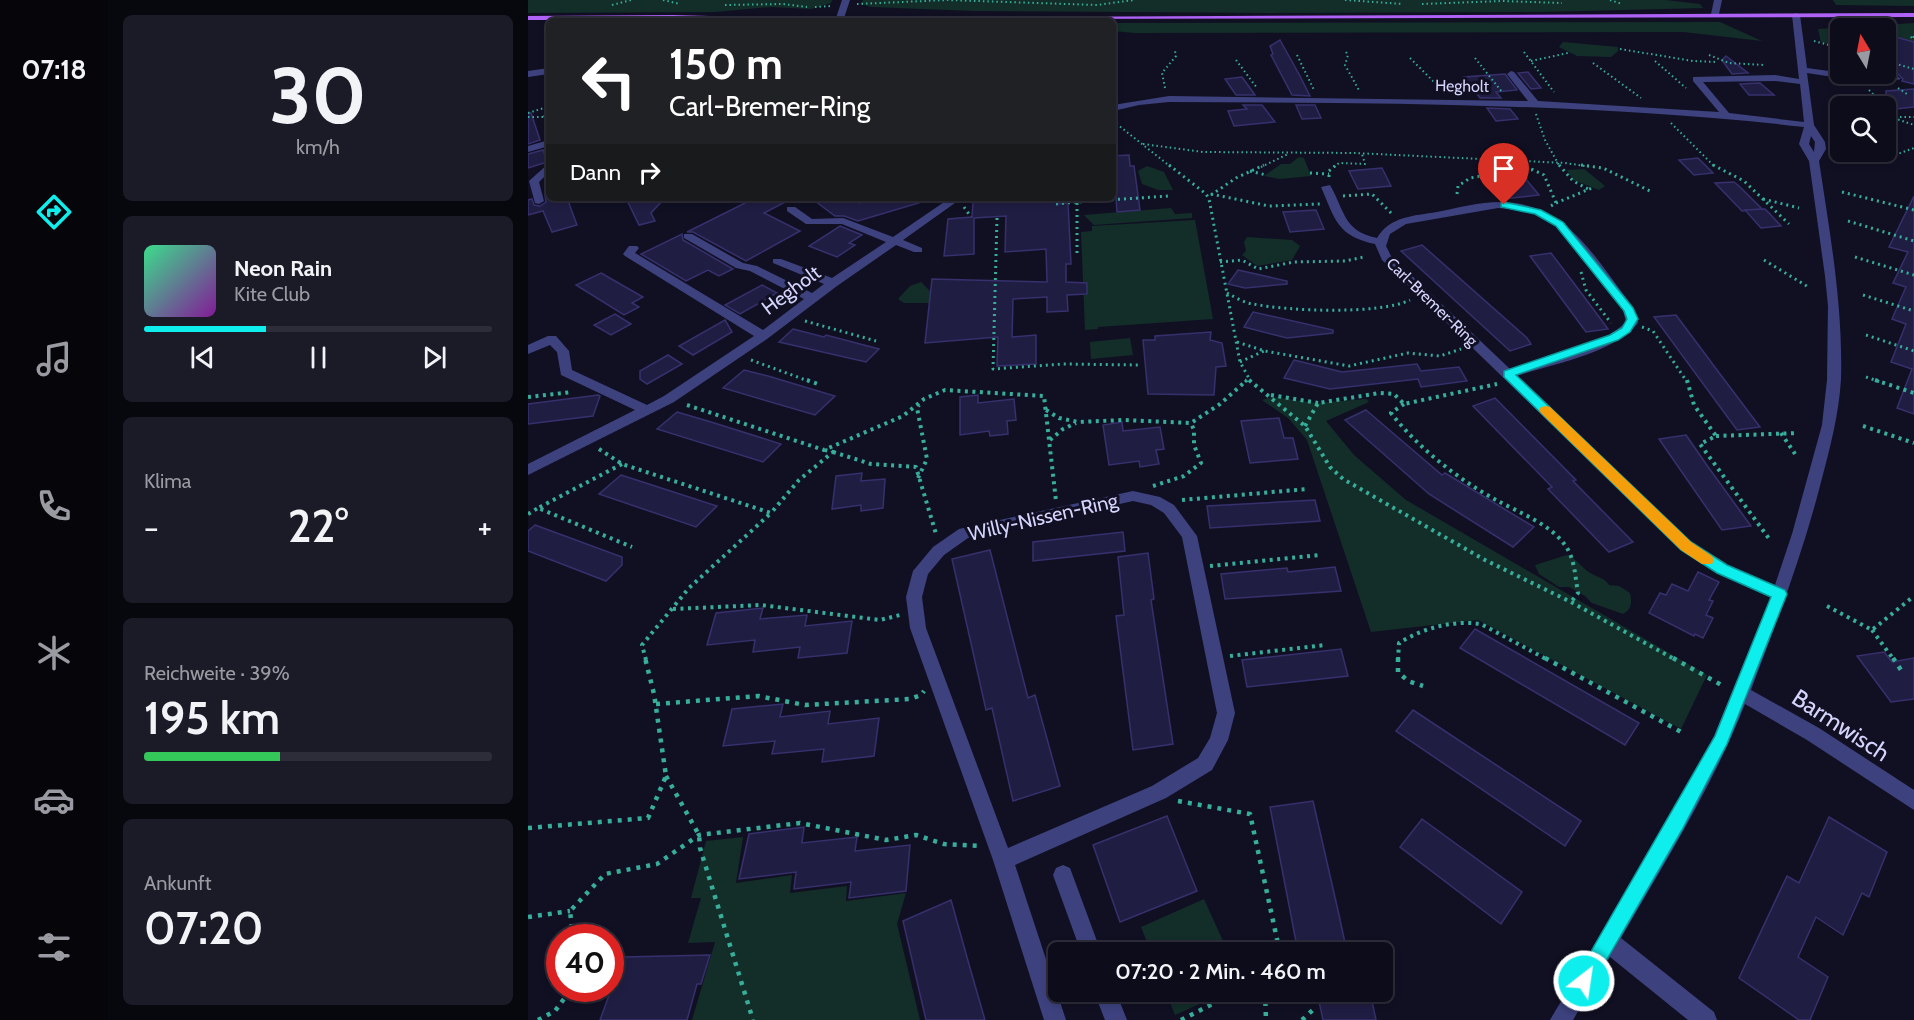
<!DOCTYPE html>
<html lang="de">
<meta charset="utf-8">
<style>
:root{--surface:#0d0c1a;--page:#1b1a27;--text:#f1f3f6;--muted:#9a9ba2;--line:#2d2c39;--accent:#0eeeed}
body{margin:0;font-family:Cabin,sans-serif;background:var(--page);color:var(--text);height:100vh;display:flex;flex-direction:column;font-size:22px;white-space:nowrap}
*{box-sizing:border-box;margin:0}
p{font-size:20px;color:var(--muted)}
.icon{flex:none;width:33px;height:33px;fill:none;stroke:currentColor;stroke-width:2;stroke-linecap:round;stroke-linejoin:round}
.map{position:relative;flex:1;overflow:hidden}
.side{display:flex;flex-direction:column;gap:15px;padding:15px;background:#07070e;width:420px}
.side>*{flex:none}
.top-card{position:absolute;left:18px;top:18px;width:570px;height:183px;border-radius:9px;box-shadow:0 3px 9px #0003,0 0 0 2px var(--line);background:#202124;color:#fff;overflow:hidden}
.needle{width:39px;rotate:350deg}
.buttons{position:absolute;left:1302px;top:18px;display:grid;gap:12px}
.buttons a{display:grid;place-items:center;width:66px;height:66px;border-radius:9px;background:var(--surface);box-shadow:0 3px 9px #0003,0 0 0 2px var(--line);font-size:30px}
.speed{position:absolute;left:18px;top:924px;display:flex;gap:12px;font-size:30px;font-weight:700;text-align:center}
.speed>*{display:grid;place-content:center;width:78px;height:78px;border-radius:50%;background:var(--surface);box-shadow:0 3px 9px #0003,0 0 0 2px var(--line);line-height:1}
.speed .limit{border:9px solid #d22;background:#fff;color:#111}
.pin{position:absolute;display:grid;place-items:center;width:51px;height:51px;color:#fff;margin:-62px -26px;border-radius:50% 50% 50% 0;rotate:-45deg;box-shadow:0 0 6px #0007}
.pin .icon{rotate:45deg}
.me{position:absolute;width:66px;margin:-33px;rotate:30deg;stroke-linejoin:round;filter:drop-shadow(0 0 4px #0008)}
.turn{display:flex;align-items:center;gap:21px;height:126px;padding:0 24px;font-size:27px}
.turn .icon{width:78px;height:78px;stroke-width:2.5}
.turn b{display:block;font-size:42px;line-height:51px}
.then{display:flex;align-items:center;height:57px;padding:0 24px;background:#0003;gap:12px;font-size:22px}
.big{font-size:45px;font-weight:600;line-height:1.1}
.side .card{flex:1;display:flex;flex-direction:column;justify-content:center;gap:9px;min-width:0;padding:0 21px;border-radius:9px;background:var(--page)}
.side .dial{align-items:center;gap:0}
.dial b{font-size:78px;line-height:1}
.song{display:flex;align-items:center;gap:18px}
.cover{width:72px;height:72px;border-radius:9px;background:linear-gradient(135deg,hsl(150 70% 55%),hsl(290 70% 35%))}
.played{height:6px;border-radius:3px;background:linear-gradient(90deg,var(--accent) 35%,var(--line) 35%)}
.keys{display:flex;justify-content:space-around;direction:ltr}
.heat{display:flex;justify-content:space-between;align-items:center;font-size:33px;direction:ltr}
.charge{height:9px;border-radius:4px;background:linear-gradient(90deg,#34c759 39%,var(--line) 0)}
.trip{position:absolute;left:520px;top:942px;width:345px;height:60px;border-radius:9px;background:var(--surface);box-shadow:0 3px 9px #0003,0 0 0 2px var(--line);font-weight:600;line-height:60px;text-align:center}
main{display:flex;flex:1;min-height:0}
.tabs{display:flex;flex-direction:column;width:108px;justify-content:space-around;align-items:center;background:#05050a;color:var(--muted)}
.tabs .icon{width:42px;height:42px}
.tabs .on{color:var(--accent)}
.tabs b{font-size:27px;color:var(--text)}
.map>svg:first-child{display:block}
</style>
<main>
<nav class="tabs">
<b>07:18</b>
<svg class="icon on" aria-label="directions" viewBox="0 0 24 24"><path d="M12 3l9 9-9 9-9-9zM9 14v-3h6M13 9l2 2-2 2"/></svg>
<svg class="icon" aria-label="music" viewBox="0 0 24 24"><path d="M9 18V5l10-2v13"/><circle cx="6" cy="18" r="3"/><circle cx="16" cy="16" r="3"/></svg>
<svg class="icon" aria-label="phone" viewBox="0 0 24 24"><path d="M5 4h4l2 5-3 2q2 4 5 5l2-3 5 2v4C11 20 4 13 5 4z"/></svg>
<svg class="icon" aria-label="climate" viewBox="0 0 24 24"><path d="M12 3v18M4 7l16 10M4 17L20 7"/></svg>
<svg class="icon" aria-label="car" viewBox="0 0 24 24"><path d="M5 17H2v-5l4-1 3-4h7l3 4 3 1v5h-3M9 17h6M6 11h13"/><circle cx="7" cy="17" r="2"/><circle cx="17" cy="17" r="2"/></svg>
<svg class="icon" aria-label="filters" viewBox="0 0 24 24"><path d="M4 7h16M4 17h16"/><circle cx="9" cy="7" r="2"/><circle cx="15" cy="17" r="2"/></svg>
</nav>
<section class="side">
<div class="card dial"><b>30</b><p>km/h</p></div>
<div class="card">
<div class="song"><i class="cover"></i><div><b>Neon Rain</b><p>Kite Club</p></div></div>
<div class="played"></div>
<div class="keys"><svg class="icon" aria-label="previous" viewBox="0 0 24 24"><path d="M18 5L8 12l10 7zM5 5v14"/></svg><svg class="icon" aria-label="pause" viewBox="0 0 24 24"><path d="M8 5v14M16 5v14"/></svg><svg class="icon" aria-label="next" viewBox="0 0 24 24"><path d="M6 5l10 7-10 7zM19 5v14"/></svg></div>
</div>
<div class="card"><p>Klima</p>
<div class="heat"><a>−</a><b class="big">22°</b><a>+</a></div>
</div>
<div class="card"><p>Reichweite · 39%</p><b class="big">195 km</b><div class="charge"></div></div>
<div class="card"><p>Ankunft</p><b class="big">07:20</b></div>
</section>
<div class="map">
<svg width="1386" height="1020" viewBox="0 0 1386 1020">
<rect width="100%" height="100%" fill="#111023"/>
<g fill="#132d29">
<path d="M0 0H304L303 3 283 9 242 7 187 12 0 13Z"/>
<path d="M335 0H1138L1172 4 1175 8 1017 12 740 13 446 11 343 7 333 4Z"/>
<path d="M1305 0H1386V6L1308 5Z"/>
<path d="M1192 22 1234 41 1155 32 607 33 585 31V23Z"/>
<path d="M1386 23V68L1358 60V28H1312V47L1293 42 1290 29Z"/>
<path d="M1035 42 1090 47V51L1083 57 1049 56 1031 47Z"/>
<path d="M771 157 776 158 783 176 752 179 736 176 753 164H762Z"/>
<path d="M619 166 636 172 645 190H630L614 184 610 171Z"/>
<path d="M1056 169 1077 186 1071 190 1045 180 1039 170Z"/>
<path d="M643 208 647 214 664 213V218L566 225 556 215Z"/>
<path d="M667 220 685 319 570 327V329L557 330 553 232 564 231V226Z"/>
<path d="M719 237 764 240 772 246 764 260 729 266 714 255 718 251 716 242Z"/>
<path d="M393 282 403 292 401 303H376L370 299 382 286Z"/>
<path d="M602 338 605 355 563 359 562 342Z"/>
<path d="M744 397 789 403 838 399 841 402 798 421 826 455 878 500 1179 675 1153 729 950 620 843 632 779 440 760 418 734 400Z"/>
<path d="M1039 555C1050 559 1054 569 1064 574 1071 578 1077 578 1081 585L1091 586 1102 593C1104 603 1104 609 1095 614L1064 603 1057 596 1041 587H1031L1011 574 1007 565Z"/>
<path d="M215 837 208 883 264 875 262 893 319 886 318 901 378 893 369 924 392 1020H164L187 942 160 943 173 898H163L178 841Z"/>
<path d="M676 899 700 952H623L613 927Z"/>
<path d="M638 992H698L647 1015Z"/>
</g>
<g fill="#201d43" stroke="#36306d" stroke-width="1.5">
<path d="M1364 36 1386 42V84L1374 81 1375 79 1370 74 1358 75V41Z"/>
<path d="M752 40 772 76 782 96 764 95 743 55 745 54 742 46Z"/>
<path d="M1198 56 1220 73 1204 74 1194 60Z"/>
<path d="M1000 72 1013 88 1003 89 990 73Z"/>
<path d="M977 74 989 90 968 92 973 98H952L936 77Z"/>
<path d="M714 77 722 88 727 95H708L697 79Z"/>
<path d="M1232 83 1246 95H1221L1212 84Z"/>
<path d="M1386 89V107L1358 110V91Z"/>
<path d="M715 105H734L747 122 706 126 700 111 719 109Z"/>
<path d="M768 105H787L793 118 774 119Z"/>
<path d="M959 108 982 109 990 119 968 121Z"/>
<path d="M0 113H3L12 140 0 144Z"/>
<path d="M15 150 19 162 0 168V154Z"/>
<path d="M601 155 602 166H606L612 210 589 212 585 156Z"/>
<path d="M1170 158 1185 173 1166 175 1151 160Z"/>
<path d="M854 168 863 186 830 189 821 171Z"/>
<path d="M976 175 980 180 997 178 1011 195 975 199 958 177Z"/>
<path d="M1206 182 1211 186 1234 209 1214 211 1187 183Z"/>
<path d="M21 194V198H39L49 225 24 232 15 211 0 215V200L4 199 6 205 12 206 18 202 17 195Z"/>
<path d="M1386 196V414L1369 408 1384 369 1363 362 1378 324 1364 319 1378 287 1365 283 1380 252 1361 247Z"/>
<path d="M98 198H137L123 213 127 221 111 225Z"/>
<path d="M227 198H265L236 213 272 231 218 261 165 232H159Z"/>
<path d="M283 198H323L331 203 351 198H394V202L330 221 316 216H307Z"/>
<path d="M479 198H530V204L540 203 543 264H538V282L559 283V294L539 295 540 311 519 312V297L485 299 484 337 508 335V364L469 366 470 337 397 343 404 279 519 282 518 249 477 252 478 216 446 218V254L416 256 420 219 444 217 445 202 479 200Z"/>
<path d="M1237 209 1242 214 1253 226 1233 228 1217 210Z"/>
<path d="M788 210 796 229 762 232 755 212Z"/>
<path d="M312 226 334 235 321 243 327 245 309 257 281 246Z"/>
<path d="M154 234 155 240 205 269 191 276 180 270 158 281 113 254Z"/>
<path d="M894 245 999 338 1003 344 982 351 873 251Z"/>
<path d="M1023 253 1048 286 1080 329 1058 332 1002 256Z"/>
<path d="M710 270 759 281V284L717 288 700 284Z"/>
<path d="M73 273 115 297 104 303 111 307 96 315 48 285Z"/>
<path d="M234 285 249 293 212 314 197 305Z"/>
<path d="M725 312 805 330V333L759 338 716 327Z"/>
<path d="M87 314 103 324 83 335 66 325Z"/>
<path d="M1148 315 1189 370 1232 427 1209 430 1126 317Z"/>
<path d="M197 320 204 332 165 355 151 346Z"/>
<path d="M265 329 296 337 298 335 351 349 338 362 251 342Z"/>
<path d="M683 332 682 340 694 343 698 366 688 367 686 395 620 394 615 340H627V336Z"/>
<path d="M140 355 154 364 119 384 112 379V371Z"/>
<path d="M766 360 814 372 889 364 893 371 931 367 939 381 893 387 890 379 802 389 756 378Z"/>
<path d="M216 370 240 376 307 396 287 415 195 388Z"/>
<path d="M70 395 72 396 65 416 0 424V404Z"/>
<path d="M450 395V403L486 399 488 420 479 421 480 434 462 436 461 431 432 435V397Z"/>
<path d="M967 398 1048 480 1045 481 1105 542 1081 552 1020 489 1024 487 945 406Z"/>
<path d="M838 410 914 475 917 473 1006 527 985 547 901 494 817 420Z"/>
<path d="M149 412 183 422 253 444 235 462 129 429Z"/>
<path d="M751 418 756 438H765L770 459 722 463 713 421Z"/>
<path d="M594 422 595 431 632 427 636 449 628 450 631 464 612 467 611 461 581 465 575 425Z"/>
<path d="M1158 435 1178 464 1223 526 1194 530 1131 439Z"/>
<path d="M334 473 333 481 357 479 355 508 333 511V505L304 509 308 476Z"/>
<path d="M93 475 127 486 189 506 168 527 71 494Z"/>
<path d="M787 500 792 521 682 528 679 506Z"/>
<path d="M7 525 94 557V565L78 581 0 551V531Z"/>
<path d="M595 532 597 551 505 561V542Z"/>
<path d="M462 550 500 698 507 695 532 786 485 801 464 708 458 710 424 559Z"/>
<path d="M620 553 626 599 623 600 645 744 605 750 588 616 596 615 590 557Z"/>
<path d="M807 567 813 591 697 599 693 574 759 568 760 572Z"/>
<path d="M1170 572 1191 582 1181 600 1185 601 1178 615 1185 618 1175 638 1167 634 1166 636 1121 613 1132 593 1138 595 1144 584 1160 591Z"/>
<path d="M235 608 232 619 279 615 277 626 324 621 319 653 270 658 272 647 225 652 227 640 179 645 188 613Z"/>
<path d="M947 629 1111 723 1097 745 932 648Z"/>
<path d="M813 649 820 676 719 687 714 660Z"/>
<path d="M1356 652 1364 662 1386 658V699L1363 702 1329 656Z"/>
<path d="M255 704 252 717 302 711 300 724 351 718 346 756 294 762 296 749 244 754 247 741 195 746 204 709Z"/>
<path d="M885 710 1053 821 1037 846 868 731Z"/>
<path d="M785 801 811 915 819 952H770L742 807Z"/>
<path d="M639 816 669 891 592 922 565 845Z"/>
<path d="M1301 817 1359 852 1341 897 1334 893 1315 935 1288 917 1270 957 1300 977 1282 1020H1271L1211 978 1259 876 1271 883Z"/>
<path d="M894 819 994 892 973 924 872 847Z"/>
<path d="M276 827 274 843 329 837 327 851 382 845 378 891 321 898 323 882 266 889 268 872 211 879 221 834Z"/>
<path d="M423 900 442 968 457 1020H398L375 921Z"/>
<path d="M182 955 173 984H169L159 1020H72L95 957Z"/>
<path d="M789 992H842L848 1020H795Z"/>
</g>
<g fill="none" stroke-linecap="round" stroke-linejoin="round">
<g stroke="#36ae9a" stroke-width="2" stroke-dasharray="1.5 3" stroke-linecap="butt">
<path d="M135 0 152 4"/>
<path d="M817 0 875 4"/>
<path d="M1082 0 1094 4"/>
<path d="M329 4 419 0 569 5 606 0"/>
<path d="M894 4 974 1 1034 3"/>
<path d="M84 5 103 0"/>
<path d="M197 5 255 4 279 7"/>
<path d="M287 7 303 6"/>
<path d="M1386 37H1382L1386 38"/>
<path d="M1286 41 1312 48"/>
<path d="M1092 49 1165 61 1189 62"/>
<path d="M818 52 820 55 817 65 832 92"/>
<path d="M996 52 1026 92"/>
<path d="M769 55 786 90"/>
<path d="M1181 55 1201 63 1237 65"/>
<path d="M882 58 915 91"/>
<path d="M947 58 974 92"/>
<path d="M708 60 729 88"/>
<path d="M1003 61 1040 53"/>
<path d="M1127 61 1158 88"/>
<path d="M1358 61 1386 69"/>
<path d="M1065 63 1113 98"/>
<path d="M637 88 634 73 648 56 647 51"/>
<path d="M1370 88 1379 94"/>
<path d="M1341 90 1356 106"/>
<path d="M1358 109 1360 116 1386 125"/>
<path d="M0 113 19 107"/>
<path d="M1008 114 1017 140 1032 167"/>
<path d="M0 117H16L21 122"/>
<path d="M16 117 21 104"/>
<path d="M1372 117H1386"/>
<path d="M585 121 643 167"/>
<path d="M1143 123 1187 167"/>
<path d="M615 144 675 152 827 153 1037 163 1064 167"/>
<path d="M1318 152 1340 162"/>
<path d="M1336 159 1367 155 1386 148"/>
<path d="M952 161 968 167"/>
<path d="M733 167 760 154"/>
<path d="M806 167 811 163 837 164 834 154"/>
<path d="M995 167H998"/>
</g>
<g stroke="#36ae9a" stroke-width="3" stroke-dasharray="2 4" stroke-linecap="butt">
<path d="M641 165 678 194 681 199 712 362 723 382"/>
<path d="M1031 165 1045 181 1060 189"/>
<path d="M1053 165 1075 168 1124 192"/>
<path d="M1185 165 1216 181 1261 224"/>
<path d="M722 171 738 175"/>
<path d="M981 171 997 166 1016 175 1028 203 1021 207"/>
<path d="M985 171 1004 170"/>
<path d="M782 173 801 174"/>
<path d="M801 177V171L808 165"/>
<path d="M1314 192 1386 210"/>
<path d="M683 194 741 206 792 204"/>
<path d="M929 194 930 186 942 178 981 171 964 165"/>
<path d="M683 195 708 178 736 165"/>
<path d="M815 196 844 194 865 215"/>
<path d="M473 198V204"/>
<path d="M580 198V200L641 196"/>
<path d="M1235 199 1271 208"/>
<path d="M1028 203 1064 188"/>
<path d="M528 204 549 202"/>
<path d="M436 207 443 217"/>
<path d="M469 218 465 369 535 364 612 365"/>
<path d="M1320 221 1386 241"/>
<path d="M549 253V202L580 200"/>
<path d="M1327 257 1386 275"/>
<path d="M1236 260 1282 288"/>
<path d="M692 262 714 260 730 269 766 262 817 261 836 257"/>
<path d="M1053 272 1058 290 1083 323"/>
<path d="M699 293C707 297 716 303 725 304 760 311 851 315 882 300"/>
<path d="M1335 295 1386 311"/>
<path d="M277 321 348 341"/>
<path d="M1114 327 1125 331 1159 382"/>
<path d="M1338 335 1386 351"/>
<path d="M709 342 737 351 821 366 880 353 912 356 933 349"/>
<path d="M223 360 283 382"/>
<path d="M712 362 736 351"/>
<path d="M1338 377 1352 382"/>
<path d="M717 382 720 379"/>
</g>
<g stroke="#36ae9a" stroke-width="4" stroke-dasharray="3 4.5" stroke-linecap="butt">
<path d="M279 380 290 384"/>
<path d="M721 380 777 426 802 467 815 479 957 560 1043 602 1148 660"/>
<path d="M1159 380 1166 405 1188 436 1172 444 1242 540"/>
<path d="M1347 380 1386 393"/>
<path d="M743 395 790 403"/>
<path d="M0 397 44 392"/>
<path d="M876 404 863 413C890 448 930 479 968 500 990 512 1022 524 1037 545 1047 559 1047 576 1050 593L1043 602"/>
<path d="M159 405 296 450 375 416 396 399 417 390 516 396 528 501"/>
<path d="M518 410 531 418 550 422 595 420 663 423 692 404 719 380"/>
<path d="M777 426 790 403 852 393 866 394 876 404 969 384"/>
<path d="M1335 426 1386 443"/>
<path d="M1253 433 1267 454"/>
<path d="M1188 436 1270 433"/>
<path d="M522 440 535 429 548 423"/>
<path d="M71 449 94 464 243 513 271 480 305 452 297 450"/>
<path d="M305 452 343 464 388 467 408 534"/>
<path d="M94 464 10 508 104 547"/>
<path d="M390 478 399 459 389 408 391 405"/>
<path d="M625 486 656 476 673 463 666 445V430L663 423"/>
<path d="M654 500 779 489"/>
<path d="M0 514 10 508"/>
<path d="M682 566 792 555"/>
<path d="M1299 606 1344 630 1386 596"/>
<path d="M145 609 233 605 352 620 372 615"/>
<path d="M1344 630 1366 660"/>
<path d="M702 656 797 645"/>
<path d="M118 660 114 645 161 588 243 513"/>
<path d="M870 660 871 643C895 628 925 620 953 624L1020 660"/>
</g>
<g stroke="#36ae9a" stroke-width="4.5" stroke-dasharray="4 6" stroke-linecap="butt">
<path d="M870 658V672L880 681 895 686"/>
<path d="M1017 658 1155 733"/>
<path d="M1145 658 1197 687"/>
<path d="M1365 658 1375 673"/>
<path d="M128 704 230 696 277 705 382 699 393 695 396 691"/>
<path d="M138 776 171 835 172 848 225 1020"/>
<path d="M650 801 722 814 750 944 746 952"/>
<path d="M0 828 120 818 138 776 126 694 117 658"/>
<path d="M0 917 42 911"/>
<path d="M45 938 42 911 77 874 129 864 171 835 272 823 358 840 388 835 416 844 452 846"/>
<path d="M737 992 738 1020"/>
<path d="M10 1020 27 1011 44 988"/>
<path d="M653 1020 708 992"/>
<path d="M774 1020 787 1008"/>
</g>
<g fill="#3d427f" fill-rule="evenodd">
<path d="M314 0H322L315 21H307Z"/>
<path d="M1186 0H1194L1191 14 1187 16 1183 14Z"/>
<path d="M1268 13 1272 15 1279 68 1352 78 1369 76 1373 79 1352 84 1279 73 1286 125 1297 142 1298 149 1291 161C1302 234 1315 305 1313 379 1311 414 1302 448 1293 482 1275 553 1249 621 1223 690L1291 728 1386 790V810L1279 740 1217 704C1185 786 1137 862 1093 938L1186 1012 1189 1020H1160L1082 957 1045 1020H1022L1141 818 1186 736 1243 597 1188 573 1153 550 854 260 847 244C809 236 807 219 793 187L802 185C817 211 815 231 849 238 862 216 886 216 909 212 929 208 952 202 972 202 1040 202 1068 260 1105 307L1110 323C1087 353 1024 364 989 376L1163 542 1200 565 1247 585 1264 534 1294 425 1299 380 1300 306 1297 276 1281 161 1271 144 1276 127C1065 103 853 103 641 102L611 105 585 111V105L641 96 1000 101 979 74 983 71 986 72 1010 101 1191 112 1165 81V77L1247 75 1271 79 1264 15ZM1247 81 1272 84 1276 122 1201 113 1175 82ZM1283 136 1287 142 1286 152 1281 144ZM970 208C987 209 1005 211 1020 220 1046 237 1075 285 1095 310L1098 322C1068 350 1019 357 982 369L863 256 858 246 862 234 878 224Z"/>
<path d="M21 68V74L0 77V71Z"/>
<path d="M21 140V146L0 152V146Z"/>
<path d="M21 163V172L11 182 16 201 11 204 7 203 1 181Z"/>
<path d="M422 198H434L375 240 394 248V252H386L368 245 309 286 239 339 146 402 0 475V464L107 410 33 375 29 352 22 345 0 354V345L20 336H28L41 351 44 370 119 405 136 396 226 336 97 256 95 254 101 246H109L111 248 107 253 235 330 276 299 222 271 208 268 156 238V234H164L215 263 229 266 284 293 296 284 245 263V259H253L304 278 358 242 314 224H278L259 211V207H267L284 219 315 218 365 237Z"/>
<path d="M605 491 632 497 646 505 669 536 707 713 700 740 684 770 638 798 487 865 538 1020H516L465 860 382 628 378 597 385 571 405 547 431 529ZM605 501 623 505 636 513 654 537 689 713 682 738 670 758 624 786 480 848 398 628 394 597 400 574 416 555 440 538Z"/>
<path d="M535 865 542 868 573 952H553L525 875 528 868Z"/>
<path d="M566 992H588L599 1020H577Z"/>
</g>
<path fill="#af62f6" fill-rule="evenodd" d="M1386 13V17L0 20V16L145 15 257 18Z"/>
</g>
<path fill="#0eeeed" stroke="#099b9a" stroke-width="1.5" d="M976 202 1013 210 1035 222 1105 308 1110 319 1102 332 1090 340 988 375 1163 542 1199 565 1257 590 1259 594 1199 744 1154 830 1063 987 1056 990 1050 987 1047 981 1050 974 1187 736 1243 597 1189 573 1153 550 976 377V371L1082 335 1094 328 1099 319 1096 311 1028 226 1007 214 973 207V203Z"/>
<path fill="#f59e0b" d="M1018 406 1022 407 1163 542 1184 556 1186 560 1184 564H1174L1153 550 1013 413 1011 410 1013 407Z"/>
<g text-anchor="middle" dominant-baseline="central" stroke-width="6" stroke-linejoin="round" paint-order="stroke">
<g font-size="16" fill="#d5d4fc" stroke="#111023">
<text transform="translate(934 86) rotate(1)">Hegholt</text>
<text transform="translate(904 302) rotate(44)">Carl-Bremer-Ring</text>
</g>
<g font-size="20" fill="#d5d4fc" stroke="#111023">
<text transform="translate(263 290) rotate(-37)">Hegholt</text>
<text transform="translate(515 517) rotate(-13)">Willy-Nissen-Ring</text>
</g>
<g font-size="24" fill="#d5d4fc" stroke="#111023">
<text transform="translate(1313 725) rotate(33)">Barmwisch</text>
</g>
</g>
</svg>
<div class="buttons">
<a><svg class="needle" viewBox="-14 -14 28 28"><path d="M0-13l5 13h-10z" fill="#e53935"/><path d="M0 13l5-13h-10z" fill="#9a9ba2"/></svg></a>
<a><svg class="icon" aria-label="search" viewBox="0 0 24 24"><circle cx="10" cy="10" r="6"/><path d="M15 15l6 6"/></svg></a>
</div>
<div class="speed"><div class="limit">40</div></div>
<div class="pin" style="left:976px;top:205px;background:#d93025"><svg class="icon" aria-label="arrive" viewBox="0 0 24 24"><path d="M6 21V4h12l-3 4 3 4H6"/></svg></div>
<svg class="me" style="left:1056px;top:981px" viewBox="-20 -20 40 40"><circle r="17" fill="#0eeeed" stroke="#fff" stroke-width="3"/><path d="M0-11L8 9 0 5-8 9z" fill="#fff"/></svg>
<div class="trip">07:20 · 2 Min. · 460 m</div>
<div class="top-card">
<div class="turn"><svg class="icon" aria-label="left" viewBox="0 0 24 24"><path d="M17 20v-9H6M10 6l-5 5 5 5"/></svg><div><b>150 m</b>Carl-Bremer-Ring</div></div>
<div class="then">Dann<svg class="icon" aria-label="right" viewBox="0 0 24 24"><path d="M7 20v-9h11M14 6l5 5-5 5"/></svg></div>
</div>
</div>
</main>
